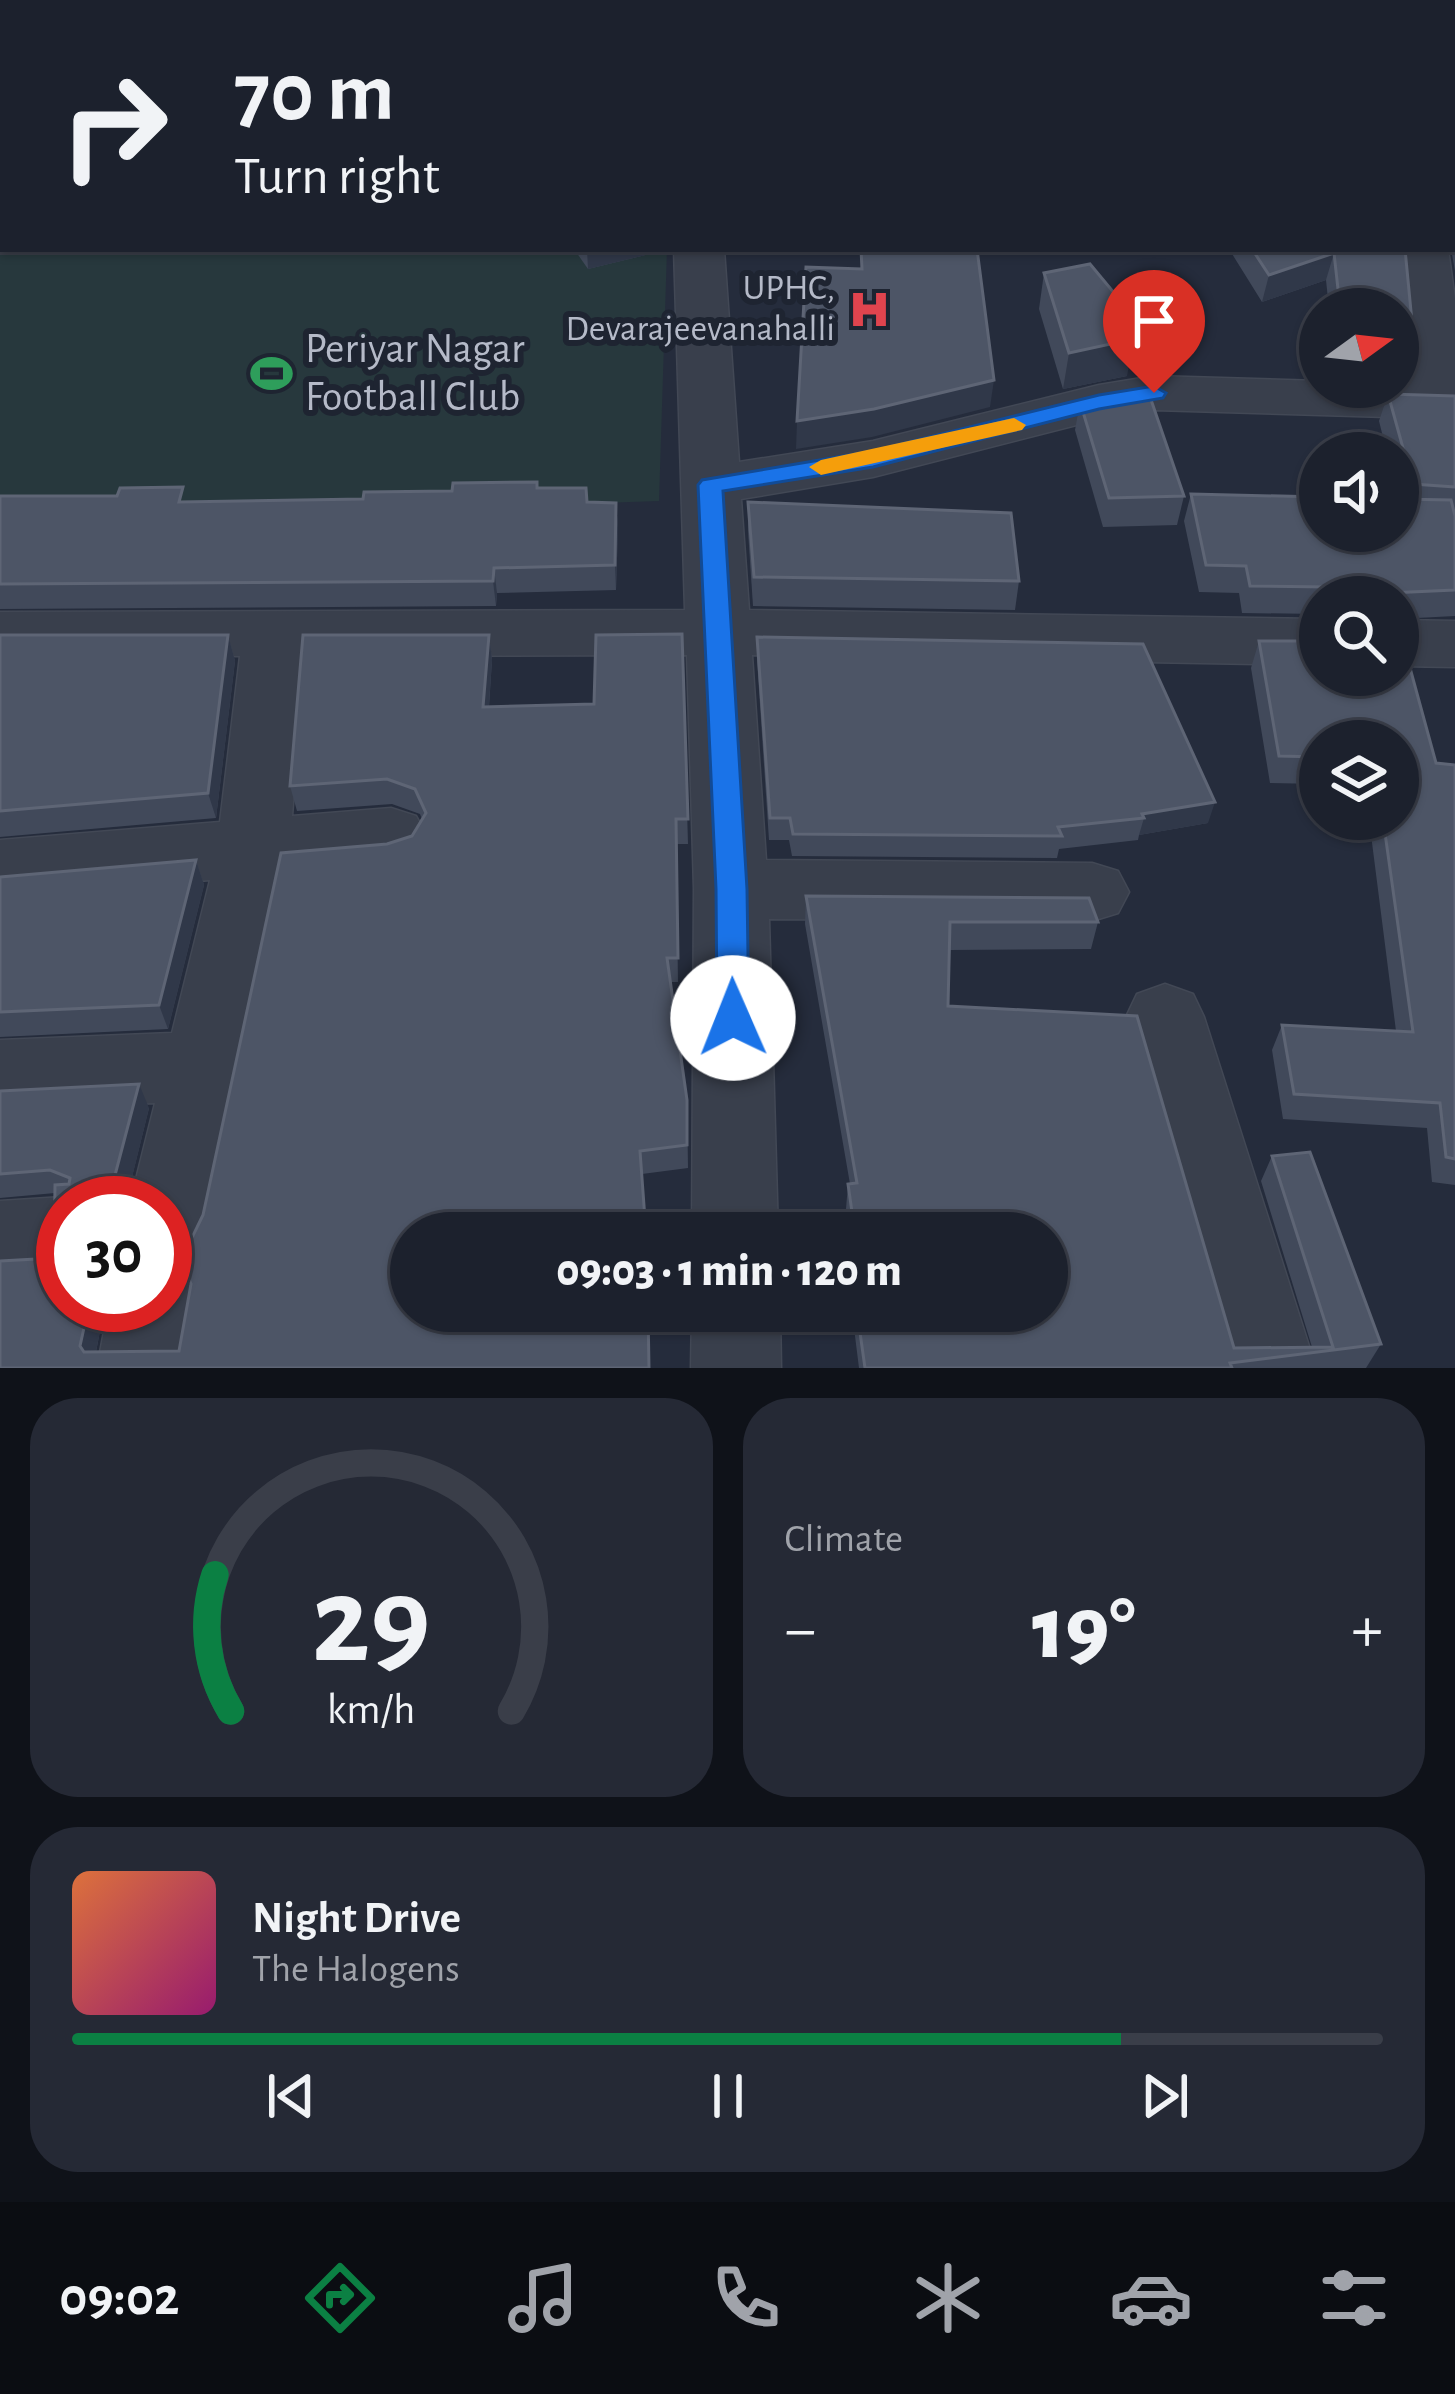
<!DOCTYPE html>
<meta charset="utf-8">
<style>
:root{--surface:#1c212d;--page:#252935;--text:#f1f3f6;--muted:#a0a3aa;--line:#3a3e49;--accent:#0b8043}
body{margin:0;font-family:"Alegreya Sans",sans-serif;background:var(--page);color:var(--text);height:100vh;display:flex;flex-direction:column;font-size:45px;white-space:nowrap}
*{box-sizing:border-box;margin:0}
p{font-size:39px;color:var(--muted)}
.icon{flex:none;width:66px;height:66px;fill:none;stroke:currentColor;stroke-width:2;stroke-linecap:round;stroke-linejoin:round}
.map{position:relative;height:1368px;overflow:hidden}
.sheet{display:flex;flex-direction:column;gap:30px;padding:30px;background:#0f1219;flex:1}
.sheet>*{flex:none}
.guide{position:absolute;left:0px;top:0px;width:1455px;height:252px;box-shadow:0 3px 9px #0004,0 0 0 3px var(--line);background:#1c212d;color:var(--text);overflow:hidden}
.needle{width:78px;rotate:75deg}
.fabs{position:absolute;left:1299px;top:288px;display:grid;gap:24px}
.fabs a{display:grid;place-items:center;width:120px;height:120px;border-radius:50%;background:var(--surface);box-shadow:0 3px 9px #0004,0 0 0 3px var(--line);font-size:60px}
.speed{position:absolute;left:36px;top:1176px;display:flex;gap:24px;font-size:60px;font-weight:700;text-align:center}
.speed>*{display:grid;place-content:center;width:156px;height:156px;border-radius:50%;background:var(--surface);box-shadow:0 3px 9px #0004,0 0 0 3px var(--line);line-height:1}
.speed .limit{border:18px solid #d22;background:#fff;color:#111}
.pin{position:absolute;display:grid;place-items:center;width:102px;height:102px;color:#fff;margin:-123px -51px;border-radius:50% 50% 50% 0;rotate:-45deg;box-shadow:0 0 12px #0007}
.pin .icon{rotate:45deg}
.me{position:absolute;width:132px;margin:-66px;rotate:359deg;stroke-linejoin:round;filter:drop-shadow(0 0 9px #0008)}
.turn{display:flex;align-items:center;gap:42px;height:252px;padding:0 36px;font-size:54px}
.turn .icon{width:156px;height:156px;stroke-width:2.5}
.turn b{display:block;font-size:84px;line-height:102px}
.big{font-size:90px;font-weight:800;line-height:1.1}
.sheet .card{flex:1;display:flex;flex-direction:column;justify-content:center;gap:18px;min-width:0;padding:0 42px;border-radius:48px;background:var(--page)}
.sheet .dial{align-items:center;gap:0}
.dial svg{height:312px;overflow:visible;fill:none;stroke:var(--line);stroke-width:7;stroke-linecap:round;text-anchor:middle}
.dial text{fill:var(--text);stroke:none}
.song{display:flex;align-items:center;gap:36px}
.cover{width:144px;height:144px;border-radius:18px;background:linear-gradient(135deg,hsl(20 70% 55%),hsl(320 70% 35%))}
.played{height:12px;border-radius:6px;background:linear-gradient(90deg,var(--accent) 80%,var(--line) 80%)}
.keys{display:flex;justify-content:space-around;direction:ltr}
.heat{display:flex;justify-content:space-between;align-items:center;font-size:66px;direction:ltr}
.sheet .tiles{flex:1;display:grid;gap:30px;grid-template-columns:1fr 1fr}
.card:last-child{grid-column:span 2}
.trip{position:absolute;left:390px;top:1212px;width:678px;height:120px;border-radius:60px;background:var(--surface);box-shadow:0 3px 9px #0004,0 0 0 3px var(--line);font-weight:800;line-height:120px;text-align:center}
.menu{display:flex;height:192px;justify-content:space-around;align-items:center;background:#0b0d12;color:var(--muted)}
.menu .icon{width:84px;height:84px}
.menu .current{color:var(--accent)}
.menu b{font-size:54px;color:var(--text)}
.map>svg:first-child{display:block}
</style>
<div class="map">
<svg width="1455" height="1368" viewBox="0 0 1455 1368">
<rect width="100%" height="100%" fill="#252c3c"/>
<path fill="#27383d" d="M0 237 3 249H667L659 501 0 524Z"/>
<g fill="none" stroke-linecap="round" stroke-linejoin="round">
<defs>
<g id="minor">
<path d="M92 0H134L90 3Z"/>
<path d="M1389 0H1431L1388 3Z"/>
<rect x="0" y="70" width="3" height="26"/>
<rect x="0" y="204" width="3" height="30"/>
<path d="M674 249H724L739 462 873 441 1099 385 1154 376 1320 381V387L1411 384 1398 249H1448L1455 299V419L1154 410 1100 419 873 477 741 499 749 610 1320 619V665L752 655 766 860 1092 863 1118 871 1129 892 1118 913 1092 921 769 919 778 1233H692L694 889 687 655 305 656 292 816 391 808 416 816 427 836 416 856 391 864 284 873 208 1236 195 1264 176 1272 184 1275 197 1305 187 1368H97L109 1305H165V1203H130L155 1103 0 1110V1040L172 1033 210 880 0 898V840L220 822 240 656H0V612L685 610Z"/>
<path d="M1398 620 1455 621V667L1398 666Z"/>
<path d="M1165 984 1193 994 1204 1017 1316 1368H1226L1126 1017 1137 994Z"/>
<path d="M63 1197 78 1203H63V1277L0 1281V1201Z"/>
<path d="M692 1311H780L781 1368H691Z"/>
</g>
</defs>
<use href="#minor" stroke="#424855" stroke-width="3"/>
<use href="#minor" fill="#393f4c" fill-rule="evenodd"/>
</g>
<g fill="#41495a">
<path d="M0 0 3 3V64H0Z"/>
<path d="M379 0H1404V3H380Z"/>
<path d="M1452 4H1455V271L1451 249Z"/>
<path d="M574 249H658V252L588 269Z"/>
<path d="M1229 249H1405L1415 353 1406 380H1398V309H1329L1326 280 1262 302Z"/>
<path d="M1044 273 1128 323 1127 376 1063 389 1039 309Z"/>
<path d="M1388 394 1455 396V616L1398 619V597H1320V614L1242 613 1239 593 1199 592 1184 521 1191 494 1400 499 1398 492V453H1387L1379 421Z"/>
<path d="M1080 402 1184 496 1177 525 1103 527 1075 430Z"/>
<path d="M537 482 538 488 587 502 616 503 618 528 616 590 497 593 496 606 0 609V496L187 502 363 499Z"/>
<path d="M748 502 1019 581 1015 610 753 606 748 531Z"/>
<path d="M682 634 688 844H676L678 982H670L687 1100 688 1168 642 1174 650 1368H0L54 1258 55 1193 0 1198V1091L149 1108 130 1185H150L158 1203H63V1305H105L96 1352 179 1351 191 1284 189 1244 387 844 412 836 422 819 420 814 392 804 297 811 290 786 489 635 492 660 489 707 594 704Z"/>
<path d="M0 635H228L235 661 216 818 0 837Z"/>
<path d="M757 637 1208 823 1139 835 1138 840 1059 849 1057 858 792 856 789 840H769L757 660Z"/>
<path d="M1259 641 1436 763 1455 765V1185L1432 1182 1427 1128 1283 1119 1272 1050 1282 1025 1396 1031 1369 819H1398V741H1320V784L1270 783 1251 668Z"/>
<path d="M196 860 204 885 168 1029 0 1037V877Z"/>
<path d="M806 896 1098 922 1091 949 949 950 948 1006 1234 1348 1312 1347 1261 1181 1272 1156 1381 1344 1366 1368H859L854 1328 856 1311 1047 1233H849L846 1209 848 1184H850L805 924Z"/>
</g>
<g fill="#303849">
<path d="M587 249H658V252L588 269Z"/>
<path d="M1334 253 1326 280 1262 302 1269 275Z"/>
<path d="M1130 312 1125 341 1134 339 1127 376 1063 389 1069 353Z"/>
<path d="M994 380 990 407 872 437 796 449 797 421Z"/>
<path d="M616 503 618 528 616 590 615 565Z"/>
<path d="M494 568 497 593 496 606 493 581Z"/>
<path d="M228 635 235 661 216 818 208 793Z"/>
<path d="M489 635 492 660 487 732 483 707Z"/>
<path d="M1215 802 1208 823 1139 835 1144 818 1142 814Z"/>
<path d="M196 860 204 885 168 1029 159 1005Z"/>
<path d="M139 1084 149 1108 126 1202 114 1179Z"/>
<path d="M150 1185 158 1203H150Z"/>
<path d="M89 1305H105L93 1367 80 1346Z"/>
</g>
<g fill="#4d5566" stroke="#5e6575" stroke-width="3">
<path d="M0 0H86L85 3H3V42H0Z"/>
<path d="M429 0H1404V3H446L447 1Z"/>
<rect x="1452" y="4" width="3" height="215"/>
<path d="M861 249H977L994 380 874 409 797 421 806 267 862 269Z"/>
<path d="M1252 249H1405L1415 353H1398V309H1364L1361 300 1339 298 1334 253 1269 275Z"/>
<path d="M1090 264 1130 312 1125 314 1134 339 1069 353 1044 273Z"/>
<path d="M1147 388 1184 496 1109 498 1080 402Z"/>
<path d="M1388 394 1455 396V487L1413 484Z"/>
<path d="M537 482V488H586L587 502 616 503 615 565 494 568 493 581 0 584V496H117L120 488 183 487 179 502 363 499 364 492 452 491 453 483Z"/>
<path d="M1191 494 1320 497V531H1398V499L1451 500 1455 516V590L1389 593 1390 597H1333V592L1329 587 1250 586 1246 566 1206 565Z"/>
<path d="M748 502 1011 513 1019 581 754 577Z"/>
<path d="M1398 624 1436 763 1455 765V1159L1446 1157 1440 1103 1294 1094 1282 1025 1413 1032 1383 819H1398V741H1320V757L1279 756 1259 641H1320V675H1398Z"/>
<path d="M682 634 688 819H676L678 958H667L687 1100V1145L640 1151 646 1233H411V1311H648L649 1368H0V1261L54 1258 55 1185 69 1184 70 1178 50 1170 0 1174V1091L139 1084 114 1179 119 1185H150V1203H63V1305H89L80 1346 84 1352 179 1351 191 1284 177 1250 189 1244 203 1215 281 853 387 844 412 836 426 813 415 789 387 779 290 786 303 635H489L483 707 594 704 596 635Z"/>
<path d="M0 635H228L208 793 0 811Z"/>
<path d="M757 637 1143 644 1215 802 1142 814 1144 818 1058 827 1062 836 793 834 790 818H770Z"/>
<path d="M196 860 159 1005 0 1012V877Z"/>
<path d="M806 896 1089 898 1098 922H950L948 1006 1137 1016 1234 1348 1333 1347 1272 1156 1310 1152 1381 1344 1230 1363 1232 1368H865L857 1311H1047V1233H855L848 1184 857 1183Z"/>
</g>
<path fill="#1a73e8" stroke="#114b97" stroke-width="3" d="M1154 386 1166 393 1163 398 1099 409 873 467 723 491 747 889 749 1018 744 1027 733 1031 721 1027 717 1018 716 889 698 485 702 480 873 451 1099 395Z"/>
<path fill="#f59e0b" d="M1014 418 1026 425 1022 430 821 475 809 467 821 460Z"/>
<defs>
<symbol id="hospital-bare" viewBox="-9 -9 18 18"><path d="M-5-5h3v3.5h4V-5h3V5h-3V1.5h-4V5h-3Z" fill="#e0444e" stroke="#1e2431" stroke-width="2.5" paint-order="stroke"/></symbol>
<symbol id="stadium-bare" viewBox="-9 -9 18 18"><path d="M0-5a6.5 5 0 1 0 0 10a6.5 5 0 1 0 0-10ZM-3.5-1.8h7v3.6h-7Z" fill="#2e9e5b" stroke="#1e2431" stroke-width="2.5" paint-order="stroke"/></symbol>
</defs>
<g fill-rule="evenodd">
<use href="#hospital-bare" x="840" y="280" width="59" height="59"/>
<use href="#stadium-bare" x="242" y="344" width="59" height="59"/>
</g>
<g text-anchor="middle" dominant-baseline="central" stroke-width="12" stroke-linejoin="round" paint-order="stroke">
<g font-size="36" fill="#b5bac8" stroke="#1e2431" text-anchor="end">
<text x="835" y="288">UPHC,<tspan x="835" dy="41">Devarajeevanahalli</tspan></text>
</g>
<g font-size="42" fill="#b5bac8" stroke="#1e2431" text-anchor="start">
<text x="305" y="349">Periyar Nagar<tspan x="305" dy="48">Football Club</tspan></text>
</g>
</g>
</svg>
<div class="fabs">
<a><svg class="needle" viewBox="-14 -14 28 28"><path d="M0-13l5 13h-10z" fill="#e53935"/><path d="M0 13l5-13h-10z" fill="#a0a3aa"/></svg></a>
<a><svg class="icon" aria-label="sound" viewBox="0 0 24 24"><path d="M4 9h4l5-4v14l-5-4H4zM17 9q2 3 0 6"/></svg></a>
<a><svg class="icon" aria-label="search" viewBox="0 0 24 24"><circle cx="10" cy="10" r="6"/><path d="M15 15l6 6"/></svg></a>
<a><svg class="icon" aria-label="layers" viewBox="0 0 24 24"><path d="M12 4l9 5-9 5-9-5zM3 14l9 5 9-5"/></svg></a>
</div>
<div class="speed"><div class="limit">30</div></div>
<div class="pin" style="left:1154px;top:393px;background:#d93025"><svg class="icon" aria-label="arrive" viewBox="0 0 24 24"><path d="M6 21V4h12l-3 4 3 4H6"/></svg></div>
<svg class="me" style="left:733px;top:1018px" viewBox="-20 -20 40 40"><circle r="19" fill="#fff"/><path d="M0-13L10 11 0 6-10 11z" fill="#1a73e8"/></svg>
<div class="trip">09:03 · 1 min · 120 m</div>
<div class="guide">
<div class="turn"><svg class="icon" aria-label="right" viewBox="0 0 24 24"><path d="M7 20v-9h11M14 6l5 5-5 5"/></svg><div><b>70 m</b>Turn right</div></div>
</div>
</div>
<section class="sheet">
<div class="tiles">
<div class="card dial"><svg viewBox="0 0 100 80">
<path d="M14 69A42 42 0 1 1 86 69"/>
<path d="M14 69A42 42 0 0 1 10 34" stroke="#0b8043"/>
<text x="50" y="56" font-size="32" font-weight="700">29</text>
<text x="50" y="72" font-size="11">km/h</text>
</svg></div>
<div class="card"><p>Climate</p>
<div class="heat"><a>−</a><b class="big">19°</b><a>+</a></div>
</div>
<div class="card">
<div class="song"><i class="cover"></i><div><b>Night Drive</b><p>The Halogens</p></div></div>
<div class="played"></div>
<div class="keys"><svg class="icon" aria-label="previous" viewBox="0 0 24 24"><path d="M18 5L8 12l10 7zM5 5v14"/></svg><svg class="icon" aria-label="pause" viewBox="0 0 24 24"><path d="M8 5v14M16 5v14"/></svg><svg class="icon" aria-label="next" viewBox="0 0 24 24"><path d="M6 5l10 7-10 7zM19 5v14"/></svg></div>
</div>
</div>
</section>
<nav class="menu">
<b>09:02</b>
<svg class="icon current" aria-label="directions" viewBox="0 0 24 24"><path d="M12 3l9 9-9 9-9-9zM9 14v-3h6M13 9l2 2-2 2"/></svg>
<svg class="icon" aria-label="music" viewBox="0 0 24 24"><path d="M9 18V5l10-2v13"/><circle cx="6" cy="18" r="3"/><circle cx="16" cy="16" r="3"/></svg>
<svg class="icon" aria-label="phone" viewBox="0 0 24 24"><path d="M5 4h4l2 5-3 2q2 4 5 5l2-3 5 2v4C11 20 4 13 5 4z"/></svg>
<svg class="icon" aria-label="climate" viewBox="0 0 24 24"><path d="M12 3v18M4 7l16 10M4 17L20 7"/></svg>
<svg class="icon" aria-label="car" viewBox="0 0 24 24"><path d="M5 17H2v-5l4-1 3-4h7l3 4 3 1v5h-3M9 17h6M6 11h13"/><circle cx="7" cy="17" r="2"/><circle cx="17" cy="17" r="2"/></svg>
<svg class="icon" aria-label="filters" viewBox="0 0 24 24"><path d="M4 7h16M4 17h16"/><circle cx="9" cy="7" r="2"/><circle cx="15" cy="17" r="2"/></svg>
</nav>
